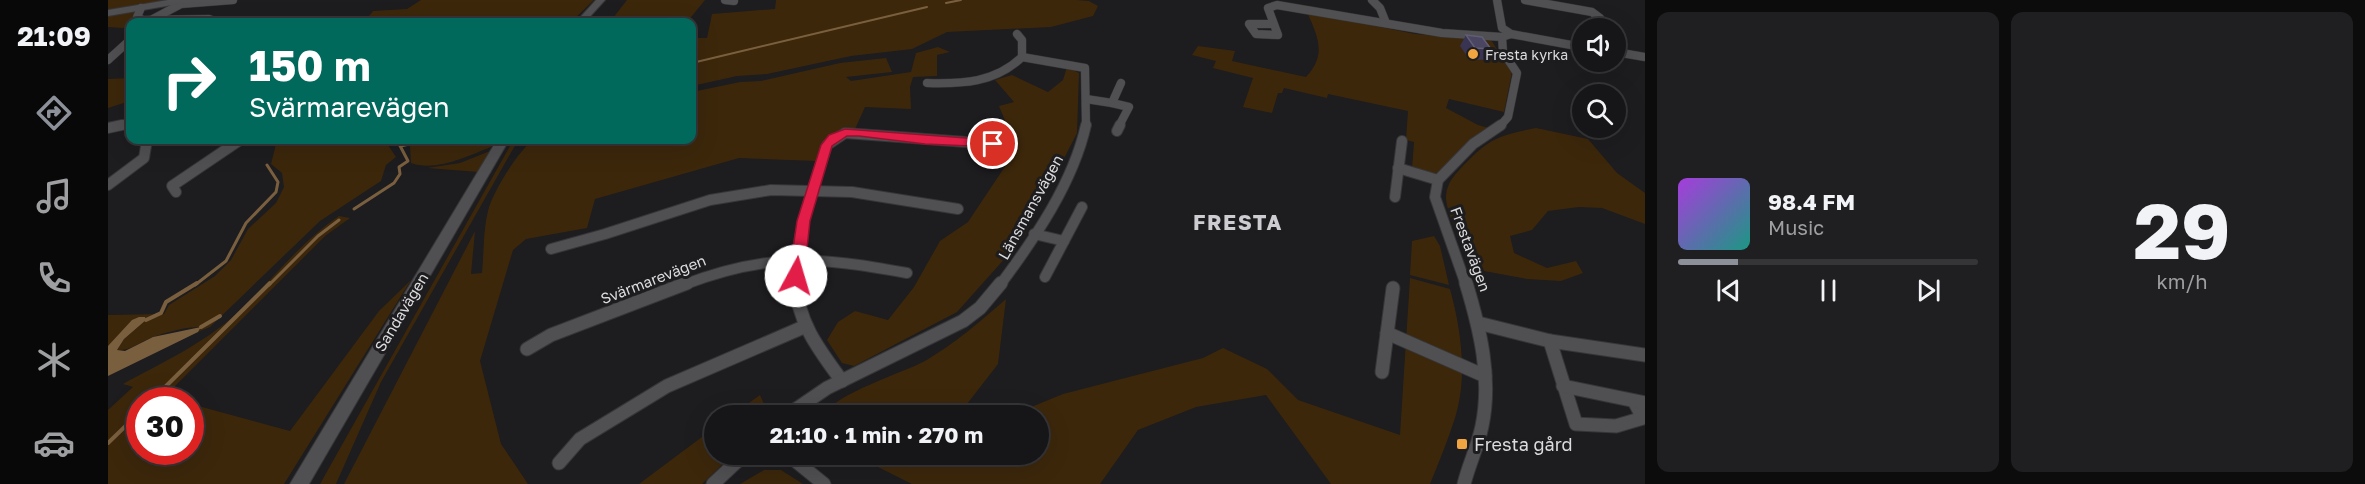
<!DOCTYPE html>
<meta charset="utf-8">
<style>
:root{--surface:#161517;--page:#1f1e20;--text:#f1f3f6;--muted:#9e9fa1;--line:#353436;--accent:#8c9099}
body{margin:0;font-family:"Golos Text",sans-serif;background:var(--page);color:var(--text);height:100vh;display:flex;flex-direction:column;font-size:22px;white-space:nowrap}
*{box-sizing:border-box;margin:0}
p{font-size:20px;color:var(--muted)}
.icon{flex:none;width:33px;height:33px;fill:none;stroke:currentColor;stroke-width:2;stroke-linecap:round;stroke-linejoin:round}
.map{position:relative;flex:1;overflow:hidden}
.panel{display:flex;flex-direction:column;gap:12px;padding:12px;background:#0c0c0d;width:720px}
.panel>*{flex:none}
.top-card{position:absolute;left:18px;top:18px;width:570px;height:126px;border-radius:12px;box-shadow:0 6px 24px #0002,0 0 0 2px var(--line);background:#00695c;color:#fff;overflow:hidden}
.tools{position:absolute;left:1464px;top:18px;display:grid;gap:12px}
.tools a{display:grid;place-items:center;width:54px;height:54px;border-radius:50%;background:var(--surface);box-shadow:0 6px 24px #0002,0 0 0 2px var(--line);font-size:30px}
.speed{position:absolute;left:18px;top:387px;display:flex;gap:12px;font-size:30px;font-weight:700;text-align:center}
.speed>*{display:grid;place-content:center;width:78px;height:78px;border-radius:50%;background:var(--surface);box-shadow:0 6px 24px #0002,0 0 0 2px var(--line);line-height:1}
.speed .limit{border:9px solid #d22;background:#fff;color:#111}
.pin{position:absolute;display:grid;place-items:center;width:51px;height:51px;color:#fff;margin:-26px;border:3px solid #fff;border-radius:50%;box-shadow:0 2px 6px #0007}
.me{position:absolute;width:66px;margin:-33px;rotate:6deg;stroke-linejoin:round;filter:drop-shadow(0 0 4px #0008)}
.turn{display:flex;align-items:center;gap:21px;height:126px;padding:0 24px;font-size:27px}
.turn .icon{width:78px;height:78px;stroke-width:2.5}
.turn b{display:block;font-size:42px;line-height:51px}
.panel .tile{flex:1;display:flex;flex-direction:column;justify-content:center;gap:9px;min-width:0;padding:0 21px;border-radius:12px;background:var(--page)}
.panel .dial{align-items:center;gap:0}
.dial b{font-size:78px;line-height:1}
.song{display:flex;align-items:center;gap:18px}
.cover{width:72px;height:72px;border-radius:9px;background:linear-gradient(135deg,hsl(280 70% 55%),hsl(170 70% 35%))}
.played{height:6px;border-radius:3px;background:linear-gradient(90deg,var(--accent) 20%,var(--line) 20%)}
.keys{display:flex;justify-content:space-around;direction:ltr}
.panel .tiles{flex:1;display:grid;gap:12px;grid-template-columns:repeat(2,1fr)}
.trip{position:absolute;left:596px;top:405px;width:345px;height:60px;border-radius:30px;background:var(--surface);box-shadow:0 6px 24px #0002,0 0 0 2px var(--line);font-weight:700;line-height:60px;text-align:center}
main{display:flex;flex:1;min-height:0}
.menu{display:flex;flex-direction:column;width:108px;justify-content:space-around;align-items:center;background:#090809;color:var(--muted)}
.menu .icon{width:42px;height:42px}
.menu .selected{color:var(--accent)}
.menu b{font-size:27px;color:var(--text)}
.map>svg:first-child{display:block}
</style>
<main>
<nav class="menu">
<b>21:09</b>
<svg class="icon selected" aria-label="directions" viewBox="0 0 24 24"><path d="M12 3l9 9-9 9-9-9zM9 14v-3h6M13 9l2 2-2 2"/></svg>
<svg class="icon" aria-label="music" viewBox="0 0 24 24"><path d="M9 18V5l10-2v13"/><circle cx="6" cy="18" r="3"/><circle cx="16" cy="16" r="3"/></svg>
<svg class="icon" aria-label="phone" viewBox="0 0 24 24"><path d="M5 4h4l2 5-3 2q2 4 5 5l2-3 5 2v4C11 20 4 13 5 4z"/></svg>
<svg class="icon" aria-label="climate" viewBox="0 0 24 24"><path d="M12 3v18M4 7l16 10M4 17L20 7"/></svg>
<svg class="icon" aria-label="car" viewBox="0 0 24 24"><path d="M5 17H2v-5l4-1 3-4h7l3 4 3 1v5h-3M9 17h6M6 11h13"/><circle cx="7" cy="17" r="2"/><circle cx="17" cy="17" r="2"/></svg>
</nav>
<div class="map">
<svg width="1537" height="484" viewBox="0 0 1537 484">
<rect width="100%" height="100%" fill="#1d1c1f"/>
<g fill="#3c270b">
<path d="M0 0H69L28 7 25 20 29 21 15 28 0 27Z"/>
<path d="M313 0H486L463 22H231L237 17 261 16 265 11 299 9Z"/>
<path d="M519 0H597L579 22H502Z"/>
<path d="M668 0H968L981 1 990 6 985 16 943 27 839 32 804 49 743 56 659 74 629 76 584 86V38H599L604 14 667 9Z"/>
<path d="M1199 12 1307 34 1383 40 1404 72 1396 112 1341 99 1338 108 1370 125 1384 129 1362 142 1328 175 1304 169 1306 142 1298 140 1300 111 1220 94 1219 98 1176 88 1174 93H1170L1164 113 1135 107 1145 78 1105 68 1108 61 1084 55 1090 46 1127 51 1124 61 1198 77C1219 55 1210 37 1199 12Z"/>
<path d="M830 47 842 52 829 55V76L805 77 802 87 803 109 757 107 747 129C725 130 716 140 709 161L631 158 487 199 479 228 418 239 405 250 372 361 393 444 420 484H236L367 231 363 274 374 273C376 253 375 231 380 211 384 193 410 151 425 140H584V92L632 82 653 81 732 63 778 58 784 72 738 77 743 81 803 72 808 53Z"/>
<path d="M959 67 971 73 969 133 916 237 849 312 746 366 734 363 719 340 730 322 747 311 780 320 806 287 832 241 860 222 906 153 903 135 891 106 906 102 887 80 904 75 940 92 955 80Z"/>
<path d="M22 78V101L0 108V79Z"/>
<path d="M1428 128 1480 139 1509 173 1537 193V224L1494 208 1471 207 1440 211 1424 230 1402 236 1406 253 1439 268 1468 261 1475 273 1453 281 1419 279 1365 269C1358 254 1337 211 1338 196 1339 183 1345 177 1353 168 1379 140 1390 135 1428 128Z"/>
<path d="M169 140H273L278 142 288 157 278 165 273 181 212 221 102 327 90 332 93 327C77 327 59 332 45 337 32 342 22 351 9 350L16 339 38 320 0 346V315L56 314 61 305 107 276 123 260 140 229 168 203 176 187 174 173 163 164Z"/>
<path d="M322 140H387L383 147C360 156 328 172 303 163L302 146Z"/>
<path d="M409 142 273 382 228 484H212L402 146Z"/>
<path d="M382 151 370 172 319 168 352 163Z"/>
<path d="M231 216 242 218 217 236 57 396 70 400H32V452H82L83 404 182 431 271 311 303 280 176 484H0V410L25 387 15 384C53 363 95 344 128 314 163 282 191 243 231 216Z"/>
<path d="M1326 236 1332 246 1341 285 1302 275 1304 241Z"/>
<path d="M1302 278 1342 289C1353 329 1360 377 1347 418 1340 440 1331 462 1322 484H1223L1158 395 1088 407 1030 430 992 484H804L758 461 752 455 930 454V416L904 415 955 394 1095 358 1115 348 1159 369 1190 400 1292 435Z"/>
<path d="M898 299 890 364 859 404 870 415H715C729 393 792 374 817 361 846 344 873 321 898 299Z"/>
<path d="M652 395 661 415H624Z"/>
<path d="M606 428V454L624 455 594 484H531Z"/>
<path d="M656 470H673L695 484H632Z"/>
</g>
<path fill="#7a5f3f" d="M31 317H37L38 320 16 339 9 350 17 351 45 337 93 327 90 332 0 376V346L24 320Z"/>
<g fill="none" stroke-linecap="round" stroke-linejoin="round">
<g stroke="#7a5f3f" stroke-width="2">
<path d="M838 3 853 0"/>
<path d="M584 63 819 7"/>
</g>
<g stroke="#7a5f3f" stroke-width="3">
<path d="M293 146 316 140"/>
<path d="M246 209 286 183 292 174 291 167 300 161 289 140"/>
<path d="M87 285 118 261 138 223 168 192 170 182 159 165"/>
<path d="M161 285 210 236 231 220"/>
</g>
<g stroke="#7a5f3f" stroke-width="4">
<path d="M38 320 53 313 58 302 89 283"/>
<path d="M93 327 112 316"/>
<path d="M44 400 162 283"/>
<path d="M0 443 32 412"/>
</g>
<defs>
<g id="minor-far2">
<path d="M617 0 626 1"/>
<path d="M1264 0 1272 8 1278 23"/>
<path d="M1389 0 1394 28 1403 34 1474 47"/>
<path d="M1417 0 1484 12 1492 18 1495 26"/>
<path d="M33 8 29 17 35 20 101 19 109 22"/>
<path d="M43 20 73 4 125 0"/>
<path d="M1164 24H1141L1148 34 1170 35 1160 8 1169 5 1334 33 1394 37"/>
<path d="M909 34 914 40V57"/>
<path d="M1508 52 1537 57"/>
<path d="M0 60 22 40"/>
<path d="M819 83C854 84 887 83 914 57L977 68 978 126"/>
<path d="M978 99 1004 103"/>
<path d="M7 126 22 123"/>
<path d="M1011 126 1021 107 1004 103 1013 83"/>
<path d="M1392 126 1400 117 1409 73 1395 52 1394 37 1403 34"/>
</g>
<g id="minor-far1">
<path d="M0 128 14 125"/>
<path d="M1009 131 1012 125"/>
<path d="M1290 168 1330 180"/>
<path d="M0 185 36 158 39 140"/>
<path d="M68 192 64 186 132 140"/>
<path d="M1287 197 1294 141"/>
<path d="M926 234 956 241"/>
<path d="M443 249 497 234 602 200 663 190 744 192 850 209"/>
<path d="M937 277 974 207"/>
<path d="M575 285C661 252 711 257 799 273"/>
<path d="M688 285C686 236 705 190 719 145L737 133 885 144"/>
<path d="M892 285C927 238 965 183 978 125"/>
<path d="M1358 285 1327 197 1330 180 1365 144 1393 125"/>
</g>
<g id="minor">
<path d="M688 283C689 322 712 351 734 381"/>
<path d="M1370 323 1442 341 1537 355"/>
<path d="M1279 333 1377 376"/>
<path d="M1442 341 1468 424 1508 426 1535 418 1527 403"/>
<path d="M419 349 443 335 579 283"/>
<path d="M1274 372 1285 288"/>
<path d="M1455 386 1537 403"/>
<path d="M678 416 719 388 855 321 872 308 893 283"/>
<path d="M679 454 716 484"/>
<path d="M451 463 472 439 559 386 698 326"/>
<path d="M605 484 637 454"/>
<path d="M1356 484C1361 464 1370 446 1374 426 1384 378 1372 329 1358 283"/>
</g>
<g id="tertiary">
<path d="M60 0H80L76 3 0 16V10Z"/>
<path d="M488 0H497L477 22H468Z"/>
<path d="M389 140H401L201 484H182Z"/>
</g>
</defs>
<use href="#minor-far2" stroke="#363638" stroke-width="9"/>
<use href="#minor-far1" stroke="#363638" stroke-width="12"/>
<use href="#minor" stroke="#363638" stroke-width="15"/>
<use href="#tertiary" stroke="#363638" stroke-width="2"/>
<use href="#minor-far2" stroke="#504f52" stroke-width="8"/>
<use href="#minor-far1" stroke="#504f52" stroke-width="10"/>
<use href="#minor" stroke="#504f52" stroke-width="13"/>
<use href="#tertiary" fill="#504f52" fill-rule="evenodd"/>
</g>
<path fill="#383452" d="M1358 35 1383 49 1377 60 1361 59 1352 46Z"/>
<path fill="#4a4661" stroke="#615d74" stroke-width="1.5" d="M1358 35 1374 37 1383 49 1367 48Z"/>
<path fill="#e11d48" stroke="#92132f" stroke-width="1.5" d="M737 129 885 140 891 144 885 147 817 144 751 136H739L724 146 702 221 696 276 694 279H683L681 276 689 221 713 145 721 135Z"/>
<g fill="#f1a540" stroke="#1d1c1f" stroke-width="2">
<circle cx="1365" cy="54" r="6"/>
<rect x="1348" y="438" width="12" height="12" rx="3"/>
</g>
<g text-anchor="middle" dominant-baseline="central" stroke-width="6" stroke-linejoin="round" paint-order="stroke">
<g font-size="14" fill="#dcdcde" stroke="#1d1c1f" text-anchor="start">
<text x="1377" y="54">Fresta kyrka</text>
</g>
<g font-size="15" fill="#dcdcde" stroke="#1d1c1f">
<text transform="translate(922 207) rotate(-61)">Länsmansvägen</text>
<text transform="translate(1363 249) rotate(70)">Frestavägen</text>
<text transform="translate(545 279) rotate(-21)">Svärmarevägen</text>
<text transform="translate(293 312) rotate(-59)">Sandavägen</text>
</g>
<g font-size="18" fill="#dcdcde" stroke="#1d1c1f" text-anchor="start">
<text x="1366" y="444">Fresta gård</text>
</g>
<g font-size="21" font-weight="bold" letter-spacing="1.5" fill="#cdcdd1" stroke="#1d1c1f">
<text x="1130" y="222">FRESTA</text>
</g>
</g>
</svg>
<div class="tools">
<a><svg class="icon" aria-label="sound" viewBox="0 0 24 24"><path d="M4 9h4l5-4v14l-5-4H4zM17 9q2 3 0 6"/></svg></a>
<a><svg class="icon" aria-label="search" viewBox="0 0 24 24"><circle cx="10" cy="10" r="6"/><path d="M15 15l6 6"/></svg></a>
</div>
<div class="speed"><div class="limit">30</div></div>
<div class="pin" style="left:885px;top:144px;background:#d93025"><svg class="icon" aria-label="arrive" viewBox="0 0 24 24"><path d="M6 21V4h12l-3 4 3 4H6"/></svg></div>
<svg class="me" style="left:688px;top:276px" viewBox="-20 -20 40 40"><circle r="19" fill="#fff"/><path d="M0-13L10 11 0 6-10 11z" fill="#e11d48"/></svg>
<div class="trip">21:10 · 1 min · 270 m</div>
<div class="top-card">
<div class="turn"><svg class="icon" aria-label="right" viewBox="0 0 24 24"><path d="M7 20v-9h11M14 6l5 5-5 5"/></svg><div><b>150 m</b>Svärmarevägen</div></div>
</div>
</div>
<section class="panel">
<div class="tiles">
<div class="tile">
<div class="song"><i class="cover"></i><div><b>98.4 FM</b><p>Music</p></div></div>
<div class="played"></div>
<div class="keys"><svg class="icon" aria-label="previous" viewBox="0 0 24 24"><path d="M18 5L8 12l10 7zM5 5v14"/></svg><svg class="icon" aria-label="pause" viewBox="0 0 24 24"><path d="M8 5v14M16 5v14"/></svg><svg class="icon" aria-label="next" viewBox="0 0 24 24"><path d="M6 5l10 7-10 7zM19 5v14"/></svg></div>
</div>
<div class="tile dial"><b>29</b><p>km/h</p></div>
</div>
</section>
</main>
